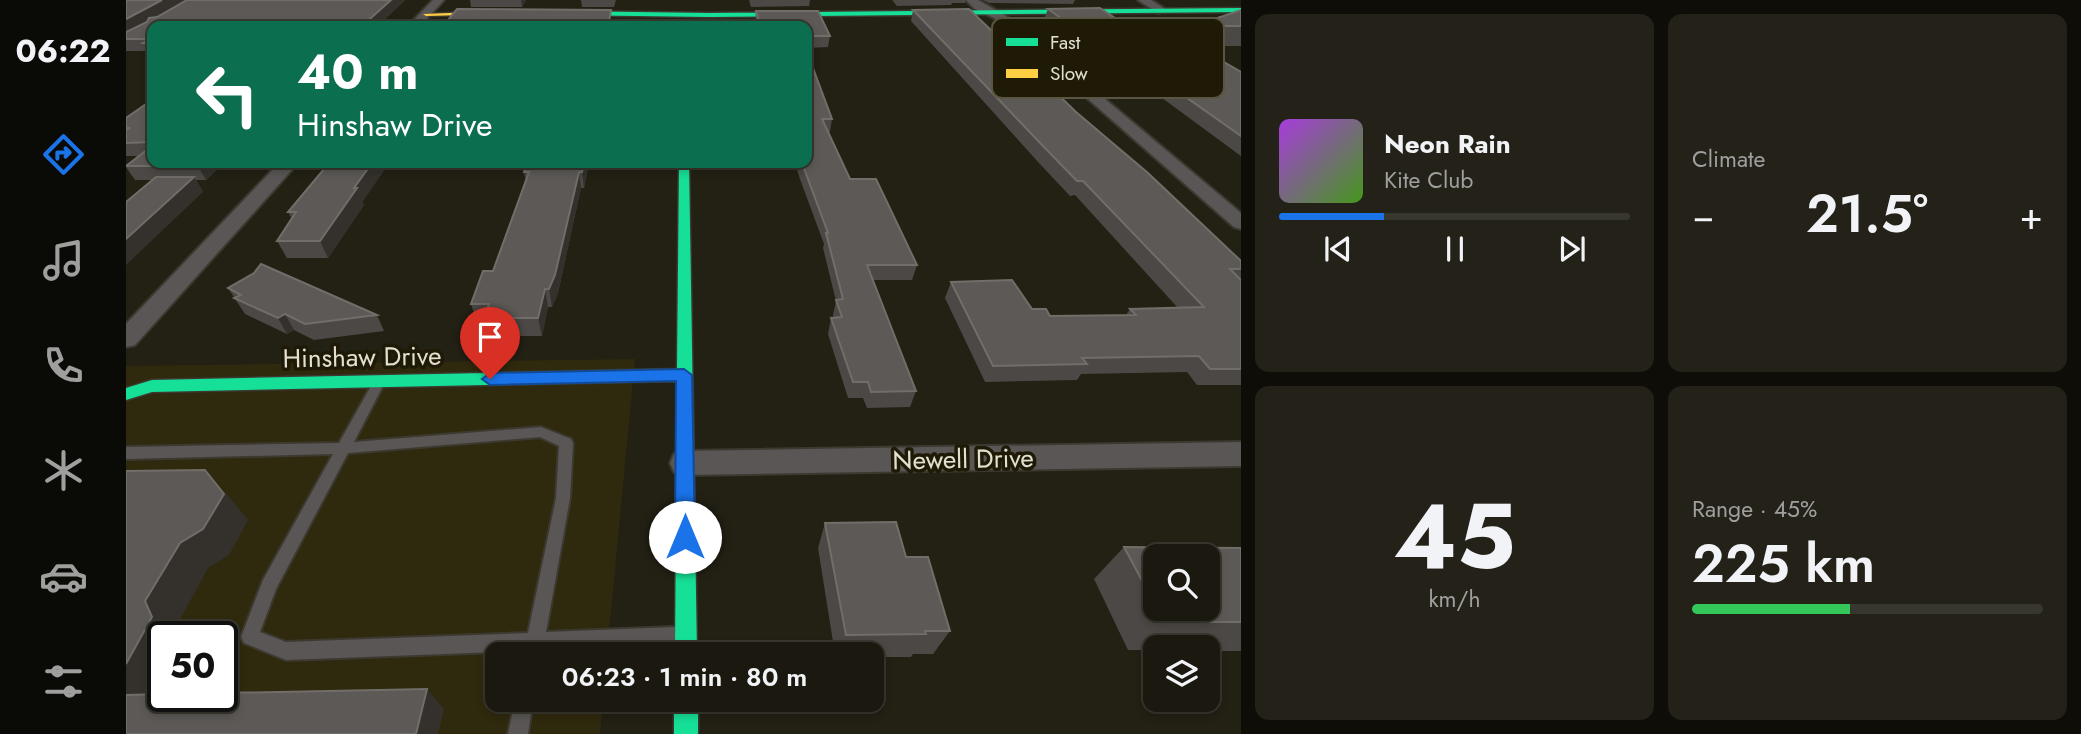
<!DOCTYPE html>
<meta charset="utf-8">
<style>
:root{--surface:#1a180f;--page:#232118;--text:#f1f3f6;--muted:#9fa09e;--line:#38372f;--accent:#1a73e8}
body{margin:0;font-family:Jost,sans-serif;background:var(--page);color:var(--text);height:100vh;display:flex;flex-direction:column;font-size:26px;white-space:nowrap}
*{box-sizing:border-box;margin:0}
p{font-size:23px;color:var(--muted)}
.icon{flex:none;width:38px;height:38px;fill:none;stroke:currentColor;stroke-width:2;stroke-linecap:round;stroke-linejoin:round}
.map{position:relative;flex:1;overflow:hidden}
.drawer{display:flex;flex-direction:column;gap:14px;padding:14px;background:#0e0d08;width:840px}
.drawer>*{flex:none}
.top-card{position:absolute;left:21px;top:21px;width:665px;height:147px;border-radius:14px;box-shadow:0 4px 10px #0003,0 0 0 2px var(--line);background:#0b6e4f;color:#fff;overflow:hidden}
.controls{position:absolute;left:1017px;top:544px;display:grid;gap:14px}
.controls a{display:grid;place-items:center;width:77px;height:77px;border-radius:14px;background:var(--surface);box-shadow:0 4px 10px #0003,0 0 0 2px var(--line);font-size:35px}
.speed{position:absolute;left:21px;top:621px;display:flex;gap:14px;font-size:35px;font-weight:700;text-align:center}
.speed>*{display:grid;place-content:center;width:91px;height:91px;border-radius:50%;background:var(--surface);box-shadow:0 4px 10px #0003,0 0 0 2px var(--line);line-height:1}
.speed .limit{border:4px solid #111;border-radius:10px;background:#fff;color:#111}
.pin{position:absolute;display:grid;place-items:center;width:60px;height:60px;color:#fff;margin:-72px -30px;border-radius:50% 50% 50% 0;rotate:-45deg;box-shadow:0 0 7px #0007}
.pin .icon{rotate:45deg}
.me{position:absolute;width:77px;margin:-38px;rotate:0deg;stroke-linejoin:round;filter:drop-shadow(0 0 5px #0008)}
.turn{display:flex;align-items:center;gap:24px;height:147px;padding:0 35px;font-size:32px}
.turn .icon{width:91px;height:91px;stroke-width:2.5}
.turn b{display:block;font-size:49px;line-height:60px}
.big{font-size:52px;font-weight:600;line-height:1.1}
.drawer .widget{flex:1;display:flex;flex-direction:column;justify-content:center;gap:10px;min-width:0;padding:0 24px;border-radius:14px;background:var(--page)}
.drawer .dial{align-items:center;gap:0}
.dial b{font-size:91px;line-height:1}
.song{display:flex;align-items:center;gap:21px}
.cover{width:84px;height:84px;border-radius:10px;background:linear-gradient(135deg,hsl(280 70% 55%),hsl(100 70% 35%))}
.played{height:7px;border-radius:4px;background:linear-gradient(90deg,var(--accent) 30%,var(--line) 30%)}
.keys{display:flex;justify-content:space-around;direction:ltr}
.heat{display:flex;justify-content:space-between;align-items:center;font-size:38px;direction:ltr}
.charge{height:10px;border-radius:5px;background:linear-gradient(90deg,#34c759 45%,var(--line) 0)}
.drawer .tiles{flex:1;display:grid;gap:14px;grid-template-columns:repeat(2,1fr)}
.trip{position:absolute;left:359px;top:642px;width:399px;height:70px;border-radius:14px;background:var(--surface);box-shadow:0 4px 10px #0003,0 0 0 2px var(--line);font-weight:600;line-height:70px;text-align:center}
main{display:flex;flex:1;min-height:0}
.menu{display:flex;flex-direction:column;width:126px;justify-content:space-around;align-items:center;background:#0a0a06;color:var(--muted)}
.menu .icon{width:49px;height:49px}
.menu .current{color:var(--accent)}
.menu b{font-size:32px;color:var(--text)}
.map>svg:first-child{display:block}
</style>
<main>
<nav class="menu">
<b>06:22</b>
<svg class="icon current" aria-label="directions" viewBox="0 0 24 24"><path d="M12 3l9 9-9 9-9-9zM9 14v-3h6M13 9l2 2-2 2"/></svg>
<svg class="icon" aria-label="music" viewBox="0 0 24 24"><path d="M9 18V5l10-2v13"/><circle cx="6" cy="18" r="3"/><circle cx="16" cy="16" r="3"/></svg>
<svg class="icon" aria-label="phone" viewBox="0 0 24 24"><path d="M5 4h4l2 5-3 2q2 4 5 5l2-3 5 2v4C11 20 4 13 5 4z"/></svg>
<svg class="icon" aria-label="climate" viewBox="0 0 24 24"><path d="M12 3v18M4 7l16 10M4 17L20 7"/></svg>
<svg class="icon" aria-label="car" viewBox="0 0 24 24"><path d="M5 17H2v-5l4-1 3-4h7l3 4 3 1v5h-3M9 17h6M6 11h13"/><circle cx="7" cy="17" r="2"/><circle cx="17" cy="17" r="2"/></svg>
<svg class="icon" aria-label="filters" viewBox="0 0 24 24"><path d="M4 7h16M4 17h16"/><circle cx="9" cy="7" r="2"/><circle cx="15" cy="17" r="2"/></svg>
</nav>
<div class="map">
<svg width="1115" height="734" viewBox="0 0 1115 734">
<rect width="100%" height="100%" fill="#232014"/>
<path fill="#2f290d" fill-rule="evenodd" d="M509 359 481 654H371V700H477L474 734H0V366ZM37 637H96V696H37Z"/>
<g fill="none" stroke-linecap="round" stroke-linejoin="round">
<defs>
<g id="lane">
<path d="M253 377 259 382 228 442 415 427 445 439 447 443 444 498 420 632 549 627 555 630 558 636 555 642 549 645 417 650 416 654H398L399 651 160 660 118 643 115 637 137 580 207 454 0 459V447L213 443 249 379ZM414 437 433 446 430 498 402 633 160 642 134 632 150 589 222 453Z"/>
<path d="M389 700H407L402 734H382Z"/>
</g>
<g id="street">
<path d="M307 0H318L294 26H282Z"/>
<path d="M840 0H852L880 16 1115 213V229L1108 227 872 20 849 9Z"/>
<path d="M1012 0H1025L1042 11 1032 13Z"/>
<path d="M153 163H172L9 345 0 347V324Z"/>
<path d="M1115 442V466L559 475 548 472 544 463 548 454 559 451Z"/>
</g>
<g id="fast">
<path d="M1115 8V12L583 17 437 15 434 13 437 11 583 13Z"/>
<path d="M553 163H563L571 654H549L551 381 26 392 0 400V388L26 380 551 369Z"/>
<rect x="548" y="700" width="24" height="34"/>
</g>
<path id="slow" d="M376 11 378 14 300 16 297 14Z"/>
</defs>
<use href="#lane" stroke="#3c3a30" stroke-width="4"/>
<use href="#street" stroke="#3c3a30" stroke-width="4"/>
<use href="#fast" stroke="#3c3a30" stroke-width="3"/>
<use href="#slow" stroke="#3c3a30" stroke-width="3"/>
<use href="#lane" fill="#595655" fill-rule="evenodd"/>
<use href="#street" fill="#595655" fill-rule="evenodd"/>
<use href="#fast" fill="#16e098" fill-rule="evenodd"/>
<use href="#slow" fill="#ffcf43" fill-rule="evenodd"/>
</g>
<g fill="#4b4846" fill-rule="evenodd">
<path d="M0 0H61L28 18 279 0 252 26H26V54H23L21 51H0Z"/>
<path d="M344 0H400L396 7H345Z"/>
<path d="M455 0H490L488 7H456Z"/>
<path d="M623 0H684L683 6 625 7Z"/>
<path d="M766 0H840L839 3H826L825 5 771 6Z"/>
<path d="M857 0H949L947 4 863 3Z"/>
<path d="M922 9 1055 62 1115 72V156L1021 87H1008L918 19Z"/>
<path d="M787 10 950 112 1115 261V385H1071L1061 372 955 374 951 380 859 382 819 298 825 282 924 316 1000 315 1004 309 1052 308 949 195 944 196 912 162 785 21Z"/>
<path d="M1115 10V46H1067L1066 43 1077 23Z"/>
<path d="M630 11H692L704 36 702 47 681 48V26H630L629 22Z"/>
<path d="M681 52 706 119 704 132H702L724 179 791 265 786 280H747L790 391 784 407 741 408 737 398H722L702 334 705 318H708L707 315 710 301 697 248 698 244 674 179 669 163H681Z"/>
<path d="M26 100V163H98L80 180H70L77 192 26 180H9L0 167 13 156H0V118Z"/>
<path d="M203 163H263L236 202 238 205 202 258H161L151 241 166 219 162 212Z"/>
<path d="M401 163H463L458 188H455L432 293 426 307H422L416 336H363L359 322H351L345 304 367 271 400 182 398 172Z"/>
<path d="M102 288 251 315 258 331 188 340 168 330 161 334 119 314Z"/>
<path d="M699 523 780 557 824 631 807 654H787L785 657H746V654H709L692 548Z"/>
<path d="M998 547 1115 548V651H1082V648H1029V650H1002L968 579ZM1029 556 1082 609H1029Z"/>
</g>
<g fill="#34312c">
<path d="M36 0H61L0 33V19Z"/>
<path d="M265 0H279L252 26H236Z"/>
<path d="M395 0H400L396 7Z"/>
<path d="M485 10V26H482Z"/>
<path d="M75 163H98L80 180 72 166Z"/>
<path d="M246 163H263L236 202 238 205 202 258 194 241 228 188Z"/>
<path d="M458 163H463L458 188 456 172Z"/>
<path d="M453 172 455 188 432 293 426 307 423 289Z"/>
<path d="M68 177 77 192 0 265V239Z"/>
<path d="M419 289 422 307 416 336 412 318Z"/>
<path d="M159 314 168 330 161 334 152 318Z"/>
<path d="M79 470 103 497 122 520 103 555 82 568 51 625 57 637H37V682L20 715 0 704V664L19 601Z"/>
<path d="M301 689 318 709 312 734H290Z"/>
</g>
<g fill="#5c5956" stroke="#716e69" stroke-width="2">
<path d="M0 0H36L0 19Z"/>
<path d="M61 0H265L236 26H26V43H17L23 39H0V32L21 22 23 18 31 17Z"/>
<path d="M974 8 1055 62 1096 61 1115 72V136L1027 74H1014L922 9Z"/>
<path d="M331 9 485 10 482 26H317Z"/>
<path d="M843 9 950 112 1022 173 1115 261V269H1104L1115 280V369H1084L1073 356 956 358 961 364 867 366 825 282 886 280 906 309H920L924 316 1010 315 1004 309 1078 307 957 181H951L918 147 787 10Z"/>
<path d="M1115 10V26H1078L1077 23Z"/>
<path d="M630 11H692L704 36H681V26H634Z"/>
<path d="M681 52 706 119H696L724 179H750L791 265H741L790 391 745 392 742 382H727L705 318 716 317 710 300 717 299 700 233H702L676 163H681Z"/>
<path d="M26 100V142L0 143V130L4 128H0V118Z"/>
<path d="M26 146V163H75L72 166H0Z"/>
<path d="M203 163H246L228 188H231L194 241H151L170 212H162Z"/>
<path d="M401 163H458L456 172H453L429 275 423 289H419L412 318H358L363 304H345L357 271H367L403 172H398Z"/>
<path d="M30 177H68L0 239V202Z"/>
<path d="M135 264 251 315 179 324 159 314 152 318 108 298 115 295 102 288 128 273Z"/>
<path d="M79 470 98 494 77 529 54 543 19 601 26 617 0 664V471Z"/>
<path d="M770 522 780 557H802L824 631H799L800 634 720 635 699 523Z"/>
<path d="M998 547 1115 548V622H1038L1031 609H1082V556H1029V605Z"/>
<path d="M301 689 290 734H0V695L37 694V696H96V693Z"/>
</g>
<path fill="#1a73e8" stroke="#114b97" stroke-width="2" d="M558 369 566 375 569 537 566 544 559 547 552 544 549 537 550 381 364 385 356 379 364 373Z"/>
<g text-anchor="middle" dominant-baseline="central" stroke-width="7" stroke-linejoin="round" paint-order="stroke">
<g font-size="26" fill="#e3e0d2" stroke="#1f1a05">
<text transform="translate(236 357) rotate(-1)">Hinshaw Drive</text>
<text transform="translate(837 459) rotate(-1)">Newell Drive</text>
</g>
</g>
<rect x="866" y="18" width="232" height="80" rx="10" fill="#1f1a05" stroke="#5a5542" stroke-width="2"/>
<rect x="880" y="38" width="32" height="8" fill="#16e098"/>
<rect x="880" y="69" width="32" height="9" fill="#ffcf43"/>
<g font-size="19" fill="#e3e0d2">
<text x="924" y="49">Fast</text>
<text x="924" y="80">Slow</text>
</g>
</svg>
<div class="controls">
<a><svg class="icon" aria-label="search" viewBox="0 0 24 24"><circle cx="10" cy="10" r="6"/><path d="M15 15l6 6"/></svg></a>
<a><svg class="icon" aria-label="layers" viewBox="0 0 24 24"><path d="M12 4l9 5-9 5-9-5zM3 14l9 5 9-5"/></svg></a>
</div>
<div class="speed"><div class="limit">50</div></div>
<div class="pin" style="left:364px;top:379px;background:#d93025"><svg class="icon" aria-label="arrive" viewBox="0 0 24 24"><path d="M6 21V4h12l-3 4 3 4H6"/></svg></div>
<svg class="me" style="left:559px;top:537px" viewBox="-20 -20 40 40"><circle r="19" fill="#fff"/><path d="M0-13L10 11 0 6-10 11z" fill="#1a73e8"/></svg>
<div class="trip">06:23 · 1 min · 80 m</div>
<div class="top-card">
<div class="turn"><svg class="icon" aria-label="left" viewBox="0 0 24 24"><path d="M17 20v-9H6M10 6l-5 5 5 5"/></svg><div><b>40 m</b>Hinshaw Drive</div></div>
</div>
</div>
<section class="drawer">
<div class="tiles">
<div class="widget">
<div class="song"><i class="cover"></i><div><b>Neon Rain</b><p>Kite Club</p></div></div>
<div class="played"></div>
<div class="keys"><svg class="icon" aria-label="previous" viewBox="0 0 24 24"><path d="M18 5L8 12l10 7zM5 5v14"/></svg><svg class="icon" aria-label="pause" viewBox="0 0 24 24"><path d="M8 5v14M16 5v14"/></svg><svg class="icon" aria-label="next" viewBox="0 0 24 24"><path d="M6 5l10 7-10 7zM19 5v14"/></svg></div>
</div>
<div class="widget"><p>Climate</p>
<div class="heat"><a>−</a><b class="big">21.5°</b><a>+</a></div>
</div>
<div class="widget dial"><b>45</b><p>km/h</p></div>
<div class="widget"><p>Range · 45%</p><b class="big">225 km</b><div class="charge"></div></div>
</div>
</section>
</main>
